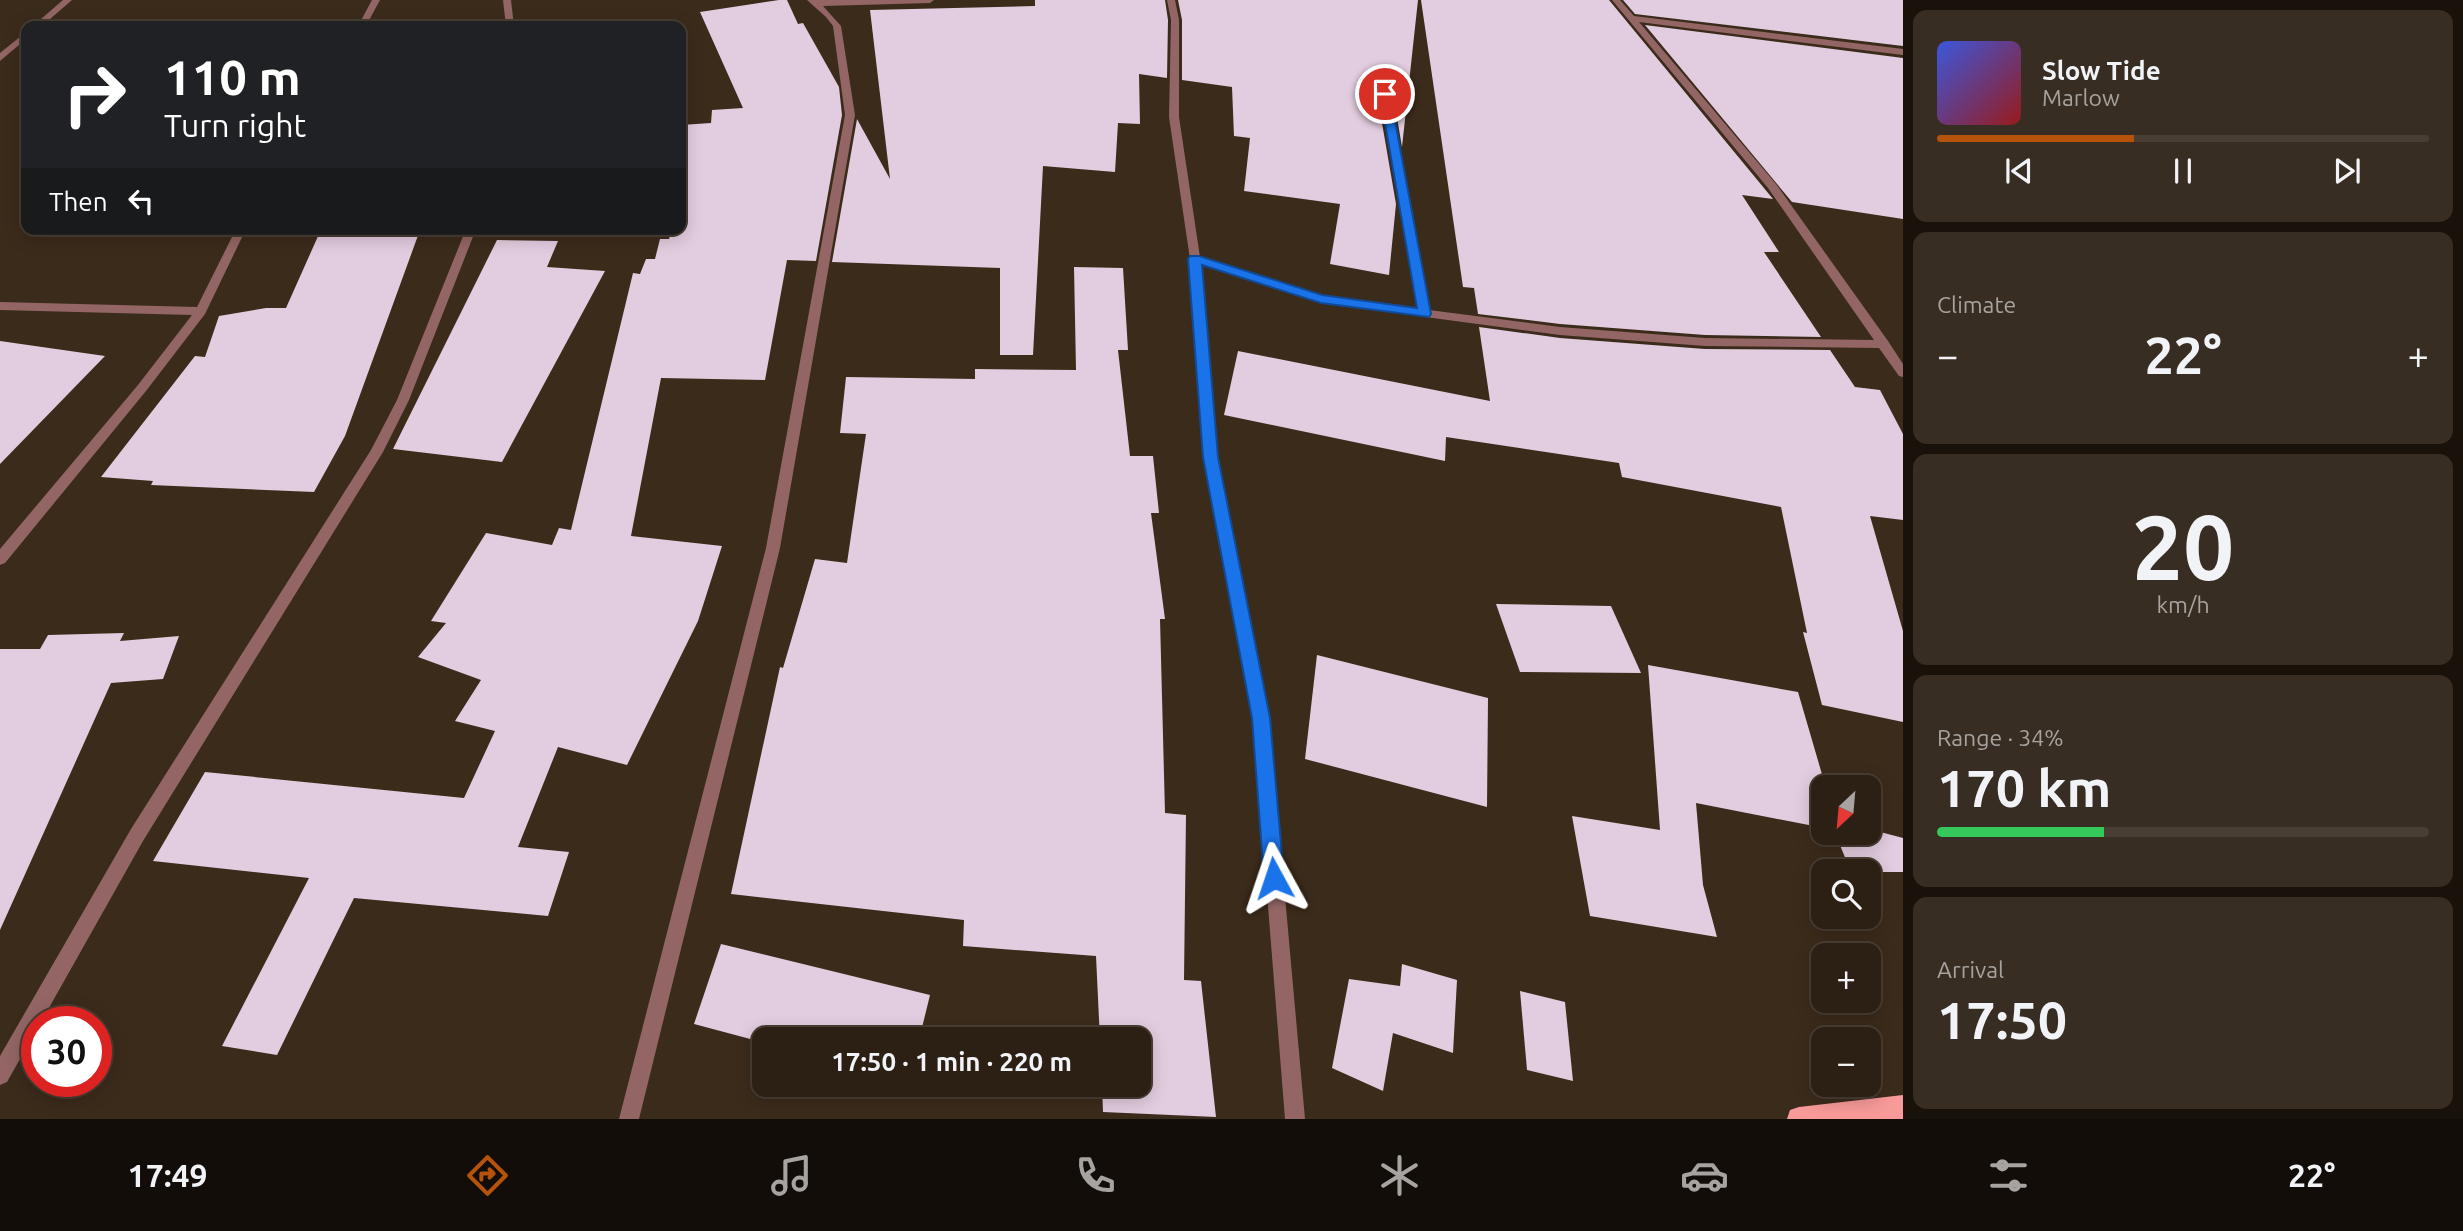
<!DOCTYPE html>
<meta charset="utf-8">
<style>
:root{--surface:#2c2014;--page:#382d22;--text:#f1f3f6;--muted:#a6a3a0;--line:#483e34;--accent:#b45309}
body{margin:0;font-family:Ubuntu,sans-serif;background:var(--page);color:var(--text);height:100vh;display:flex;flex-direction:column;font-size:26px;white-space:nowrap}
*{box-sizing:border-box;margin:0}
p{font-size:23px;color:var(--muted)}
.icon{flex:none;width:38px;height:38px;fill:none;stroke:currentColor;stroke-width:2;stroke-linecap:round;stroke-linejoin:round}
.map{position:relative;flex:1;overflow:hidden}
.side{display:flex;flex-direction:column;gap:10px;padding:10px;background:#18120b;width:560px}
.side>*{flex:none}
.top-card{position:absolute;left:21px;top:21px;width:665px;height:214px;border-radius:14px;box-shadow:0 4px 18px #0003,0 0 0 2px var(--line);background:#202124;color:#fff;overflow:hidden}
.needle{width:46px;rotate:206deg}
.fabs{position:absolute;left:1811px;top:775px;display:grid;gap:14px}
.fabs a{display:grid;place-items:center;width:70px;height:70px;border-radius:14px;background:var(--surface);box-shadow:0 4px 18px #0003,0 0 0 2px var(--line);font-size:35px}
.speed{position:absolute;left:21px;top:1006px;display:flex;gap:14px;font-size:35px;font-weight:700;text-align:center}
.speed>*{display:grid;place-content:center;width:91px;height:91px;border-radius:50%;background:var(--surface);box-shadow:0 4px 18px #0003,0 0 0 2px var(--line);line-height:1}
.speed .limit{border:10px solid #d22;background:#fff;color:#111}
.pin{position:absolute;display:grid;place-items:center;width:60px;height:60px;color:#fff;margin:-30px;border:4px solid #fff;border-radius:50%;box-shadow:0 2px 7px #0007}
.me{position:absolute;width:77px;margin:-38px;rotate:355deg;stroke-linejoin:round;filter:drop-shadow(0 0 5px #0008)}
.turn{display:flex;align-items:center;gap:24px;height:147px;padding:0 28px;font-size:32px}
.turn .icon{width:91px;height:91px;stroke-width:2.5}
.turn b{display:block;font-size:49px;line-height:60px}
.then{display:flex;align-items:center;height:66px;padding:0 28px;background:#0003;gap:14px;font-size:26px}
.big{font-size:52px;font-weight:700;line-height:1.1}
.side .tile{flex:1;display:flex;flex-direction:column;justify-content:center;gap:10px;min-width:0;padding:0 24px;border-radius:14px;background:var(--page)}
.side .dial{align-items:center;gap:0}
.dial b{font-size:91px;line-height:1}
.song{display:flex;align-items:center;gap:21px}
.cover{width:84px;height:84px;border-radius:10px;background:linear-gradient(135deg,hsl(230 70% 55%),hsl(0 70% 35%))}
.played{height:7px;border-radius:4px;background:linear-gradient(90deg,var(--accent) 40%,var(--line) 40%)}
.keys{display:flex;justify-content:space-around;direction:ltr}
.heat{display:flex;justify-content:space-between;align-items:center;font-size:38px;direction:ltr}
.charge{height:10px;border-radius:5px;background:linear-gradient(90deg,#34c759 34%,var(--line) 0)}
.trip{position:absolute;left:752px;top:1027px;width:399px;height:70px;border-radius:14px;background:var(--surface);box-shadow:0 4px 18px #0003,0 0 0 2px var(--line);font-weight:700;line-height:70px;text-align:center}
.menu{display:flex;height:112px;justify-content:space-around;align-items:center;background:#120d08;color:var(--muted)}
.menu .icon{width:49px;height:49px}
.menu .selected{color:var(--accent)}
.menu b{font-size:32px;color:var(--text)}
main{display:flex;flex:1;min-height:0}
.map>svg:first-child{display:block}
</style>
<main>
<div class="map">
<svg width="1903" height="1119" viewBox="0 0 1903 1119">
<rect width="100%" height="100%" fill="#3b2b1b"/>
<g fill="#e2ccdf">
<path d="M779 0H787L798 24 803 23 839 87 842 115 816 261 787 260 765 380 661 378 631 536 722 546 698 621 627 765 558 747 518 847 569 852 548 916 354 898 277 1055 222 1046 309 878 153 861 205 772 464 798 495 731 455 721 481 680 418 657 446 623 431 621 486 533 552 545 559 528 571 530 633 273 640 274 646 259H655L660 239H669L672 229H681V125L711 123 712 110 743 108 700 12Z"/>
<path d="M1035 0H1165L1168 20 1167 78 1139 74 1140 124 1118 123 1115 172 1043 166 1033 355H1000V268L832 262 857 119 890 179 870 10 1035 6Z"/>
<path d="M1178 0H1418L1402 147 1393 94 1384 89 1377 94 1396 204 1389 275 1330 264 1340 204 1244 191 1250 138 1234 136 1232 87 1182 80V20Z"/>
<path d="M1421 0H1609L1773 199 1742 195 1779 252H1764L1821 337 1705 335 1560 324 1478 314 1474 288 1463 287Z"/>
<path d="M1623 0H1903V46L1635 14Z"/>
<path d="M1645 25 1903 58V219L1792 202Z"/>
<path d="M420 230 345 436 314 492 151 485 153 481 101 477 195 356 205 357 219 316 266 308H286L319 234Z"/>
<path d="M497 240 558 241 547 267 605 271 502 462 393 449Z"/>
<path d="M1074 267 1123 268 1128 350H1118L1130 456H1153L1159 513H1151L1165 619H1160L1165 813 1186 815 1184 980 1201 981 1216 1117 1103 1112 1102 1085H1139V1040H1100L1096 956 963 946 964 920 731 894 780 667 783 668 815 559 847 563 866 434 840 433 846 377 975 379V369L1076 370Z"/>
<path d="M1479 327 1560 338 1705 349 1830 350 1855 387 1880 390 1903 434V520L1870 516 1903 631V722L1822 705 1803 632 1807 633 1781 507 1622 477 1619 463 1446 437 1445 461 1224 415 1238 351 1490 401Z"/>
<path d="M0 341 105 356 0 464Z"/>
<path d="M1496 604 1611 606 1641 673 1520 672Z"/>
<path d="M124 633 120 641 179 636 163 679 111 683 0 930V649H40L48 635Z"/>
<path d="M1317 655 1488 698 1487 807 1305 759Z"/>
<path d="M1648 665 1798 692 1826 788H1824V828L1696 803 1703 885 1717 937 1590 916 1572 816 1660 830Z"/>
<path d="M1869 829 1903 838V872H1851L1835 833H1869Z"/>
<path d="M721 944 930 995 919 1040H754L694 1024Z"/>
<path d="M1402 964 1457 980 1453 1053 1393 1033 1383 1091 1332 1068 1349 979 1400 986Z"/>
<path d="M1520 991 1565 1002 1573 1081 1527 1070Z"/>
</g>
<g fill="none" stroke-linecap="round" stroke-linejoin="round">
<g fill="#936665" fill-rule="evenodd">
<path d="M63 0H72L42 26H33Z"/>
<path d="M372 0H380L366 26H358Z"/>
<path d="M503 0H511L514 26H506Z"/>
<path d="M807 0H934L930 3 823 6 841 26 855 115 780 548 639 1119H619L766 548 845 115 833 26 826 17Z"/>
<path d="M1167 0H1175L1179 20V117L1200 257 1322 295 1417 308 1380 94 1385 91 1390 94 1429 310 1560 327 1705 338 1874 340 1768 188 1612 0H1620L1634 16 1903 49V55L1639 22 1776 184 1888 341 1903 364V377L1899 376 1879 348 1705 346 1560 335 1321 303 1201 265 1216 457 1269 718 1305 1119H1285L1253 718 1204 457 1190 259 1169 117 1171 20Z"/>
<path d="M26 32V39L0 61V53Z"/>
<path d="M236 229H246L205 314 146 391 5 563 0 565V549L138 385 192 315 0 310V302L197 307Z"/>
<path d="M466 229H476L409 400 383 452 143 841 41 1022H37V1029L7 1082 0 1085V1056L131 829 371 450 397 400Z"/>
</g>
<path fill="#f89a99" fill-rule="evenodd" d="M1903 1095V1119H1787L1790 1110 1799 1107Z"/>
</g>
<path fill="#1a73e8" stroke="#114b97" stroke-width="2" d="M1385 91 1390 94 1431 314 1429 317 1321 303 1202 265 1218 457 1270 718 1284 878 1281 885 1274 888 1267 885 1264 878 1252 718 1203 457 1188 259 1190 256H1199L1322 295 1417 308 1380 94Z"/>
</svg>
<div class="fabs">
<a><svg class="needle" viewBox="-14 -14 28 28"><path d="M0-13l5 13h-10z" fill="#e53935"/><path d="M0 13l5-13h-10z" fill="#a6a3a0"/></svg></a>
<a><svg class="icon" aria-label="search" viewBox="0 0 24 24"><circle cx="10" cy="10" r="6"/><path d="M15 15l6 6"/></svg></a>
<a>+</a>
<a>−</a>
</div>
<div class="speed"><div class="limit">30</div></div>
<div class="pin" style="left:1385px;top:94px;background:#d93025"><svg class="icon" aria-label="arrive" viewBox="0 0 24 24"><path d="M6 21V4h12l-3 4 3 4H6"/></svg></div>
<svg class="me" style="left:1274px;top:878px" viewBox="-20 -20 40 40"><path d="M0-17L14 15 0 8-14 15z" fill="#1a73e8" stroke="#fff" stroke-width="4"/></svg>
<div class="trip">17:50 · 1 min · 220 m</div>
<div class="top-card">
<div class="turn"><svg class="icon" aria-label="right" viewBox="0 0 24 24"><path d="M7 20v-9h11M14 6l5 5-5 5"/></svg><div><b>110 m</b>Turn right</div></div>
<div class="then">Then<svg class="icon" aria-label="left" viewBox="0 0 24 24"><path d="M17 20v-9H6M10 6l-5 5 5 5"/></svg></div>
</div>
</div>
<section class="side">
<div class="tile">
<div class="song"><i class="cover"></i><div><b>Slow Tide</b><p>Marlow</p></div></div>
<div class="played"></div>
<div class="keys"><svg class="icon" aria-label="previous" viewBox="0 0 24 24"><path d="M18 5L8 12l10 7zM5 5v14"/></svg><svg class="icon" aria-label="pause" viewBox="0 0 24 24"><path d="M8 5v14M16 5v14"/></svg><svg class="icon" aria-label="next" viewBox="0 0 24 24"><path d="M6 5l10 7-10 7zM19 5v14"/></svg></div>
</div>
<div class="tile"><p>Climate</p>
<div class="heat"><a>−</a><b class="big">22°</b><a>+</a></div>
</div>
<div class="tile dial"><b>20</b><p>km/h</p></div>
<div class="tile"><p>Range · 34%</p><b class="big">170 km</b><div class="charge"></div></div>
<div class="tile"><p>Arrival</p><b class="big">17:50</b></div>
</section>
</main>
<nav class="menu">
<b>17:49</b>
<svg class="icon selected" aria-label="directions" viewBox="0 0 24 24"><path d="M12 3l9 9-9 9-9-9zM9 14v-3h6M13 9l2 2-2 2"/></svg>
<svg class="icon" aria-label="music" viewBox="0 0 24 24"><path d="M9 18V5l10-2v13"/><circle cx="6" cy="18" r="3"/><circle cx="16" cy="16" r="3"/></svg>
<svg class="icon" aria-label="phone" viewBox="0 0 24 24"><path d="M5 4h4l2 5-3 2q2 4 5 5l2-3 5 2v4C11 20 4 13 5 4z"/></svg>
<svg class="icon" aria-label="climate" viewBox="0 0 24 24"><path d="M12 3v18M4 7l16 10M4 17L20 7"/></svg>
<svg class="icon" aria-label="car" viewBox="0 0 24 24"><path d="M5 17H2v-5l4-1 3-4h7l3 4 3 1v5h-3M9 17h6M6 11h13"/><circle cx="7" cy="17" r="2"/><circle cx="17" cy="17" r="2"/></svg>
<svg class="icon" aria-label="filters" viewBox="0 0 24 24"><path d="M4 7h16M4 17h16"/><circle cx="9" cy="7" r="2"/><circle cx="15" cy="17" r="2"/></svg>
<b>22°</b>
</nav>
